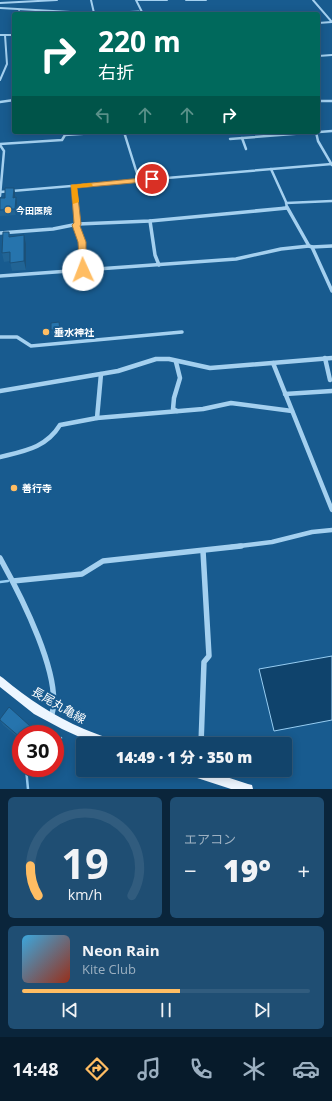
<!DOCTYPE html>
<html lang="ja">
<meta charset="utf-8">
<style>
:root{--surface:#12446b;--page:#1f4e73;--text:#f1f3f6;--muted:#9cb0c1;--line:#315c7e;--accent:#ffbd63}
body{margin:0;font-family:"Open Sans","Noto Sans JP",sans-serif;background:var(--page);color:var(--text);height:100vh;display:flex;flex-direction:column;font-size:15px;white-space:nowrap}
*{box-sizing:border-box;margin:0}
p{font-size:13px;color:var(--muted)}
.icon{flex:none;width:22px;height:22px;fill:none;stroke:currentColor;stroke-width:2;stroke-linecap:round;stroke-linejoin:round}
.map{position:relative;height:789px;overflow:hidden}
.drawer{display:flex;flex-direction:column;gap:8px;padding:8px;background:#0a253b;flex:1}
.drawer>*{flex:none}
.banner{position:absolute;left:12px;top:12px;width:308px;height:122px;border-radius:4px;box-shadow:0 2px 10px #0003,0 0 0 1px var(--line);background:#00695c;color:#fff;overflow:hidden}
.speed{position:absolute;left:12px;top:725px;display:flex;gap:8px;font-size:20px;font-weight:700;text-align:center}
.speed>*{display:grid;place-content:center;width:52px;height:52px;border-radius:50%;background:var(--surface);box-shadow:0 2px 10px #0003,0 0 0 1px var(--line);line-height:1}
.speed .limit{border:6px solid #d22;background:#fff;color:#111}
.pin{position:absolute;display:grid;place-items:center;width:34px;height:34px;color:#fff;margin:-17px;border:2px solid #fff;border-radius:50%;box-shadow:0 1px 4px #0007}
.me{position:absolute;width:44px;margin:-22px;rotate:358deg;stroke-linejoin:round;filter:drop-shadow(0 0 3px #0008)}
.turn{display:flex;align-items:center;gap:14px;height:84px;padding:0 20px;font-size:18px}
.turn .icon{width:52px;height:52px;stroke-width:2.5}
.turn b{display:block;font-size:28px;line-height:34px}
.lanes{display:flex;align-items:center;height:38px;padding:0 20px;background:#0003;justify-content:center;gap:20px;direction:ltr}
.lanes .off{opacity:.35}
.big{font-size:30px;font-weight:800;line-height:1.1}
.drawer .card{flex:1;display:flex;flex-direction:column;justify-content:center;gap:6px;min-width:0;padding:0 14px;border-radius:6px;background:var(--page)}
.drawer .dial{align-items:center;gap:0}
.dial svg{height:104px;overflow:visible;fill:none;stroke:var(--line);stroke-width:7;stroke-linecap:round;text-anchor:middle}
.dial text{fill:var(--text);stroke:none}
.song{display:flex;align-items:center;gap:12px}
.cover{width:48px;height:48px;border-radius:6px;background:linear-gradient(135deg,hsl(200 70% 55%),hsl(10 70% 35%))}
.played{height:4px;border-radius:2px;background:linear-gradient(90deg,var(--accent) 55%,var(--line) 55%)}
.keys{display:flex;justify-content:space-around;direction:ltr}
.heat{display:flex;justify-content:space-between;align-items:center;font-size:22px;direction:ltr}
.drawer .tiles{flex:1;display:grid;gap:8px;grid-template-columns:1fr 1fr}
.card:last-child{grid-column:span 2}
.trip{position:absolute;left:76px;top:737px;width:216px;height:40px;border-radius:4px;background:var(--surface);box-shadow:0 2px 10px #0003,0 0 0 1px var(--line);font-weight:800;line-height:40px;text-align:center}
.tabs{display:flex;height:64px;justify-content:space-around;align-items:center;background:#071b2b;color:var(--muted)}
.tabs .icon{width:28px;height:28px}
.tabs .selected{color:var(--accent)}
.tabs b{font-size:18px;color:var(--text)}
.map>svg:first-child{display:block}
</style>
<div class="map">
<svg width="332" height="789" viewBox="0 0 332 789">
<rect width="100%" height="100%" fill="#185b8f"/>
<path fill="#0f436c" stroke="#97cdf2" d="M332 656V720L274 731 259 669Z"/>
<g fill="none" stroke-linecap="round" stroke-linejoin="round">
<g stroke="#97cdf2" stroke-width="1">
<path d="M17 9 24 14"/>
<path d="M103 13 139 11"/>
</g>
<g stroke="#97cdf2" stroke-width="2.5">
<path d="M0 582 8 581"/>
<path d="M55 742 61 738"/>
<path d="M26 768 28 789"/>
</g>
<g stroke="#a4d0ef" stroke-width="2">
<path d="M91 0 94 13"/>
<path d="M136 0 143 14"/>
<path d="M137 0H167"/>
<path d="M186 0H206"/>
<path d="M313 0 332 22"/>
<path d="M0 3 57 0"/>
<path d="M0 8 106 14"/>
<path d="M318 23 332 22"/>
<path d="M0 35H14"/>
<path d="M318 56 332 55"/>
<path d="M0 80 7 64 5 35"/>
</g>
<g stroke="#a4d0ef" stroke-width="2.5">
<path d="M318 101H332"/>
<path d="M0 102 14 100"/>
<path d="M124 132 139 180"/>
<path d="M316 132 318 141 332 165"/>
<path d="M242 138 246 149"/>
<path d="M230 139 332 131"/>
<path d="M0 144 62 140 65 135 110 132"/>
<path d="M0 145 4 151 0 196"/>
<path d="M271 169 286 202 287 208"/>
<path d="M73 186 76 208"/>
<path d="M0 192 332 164"/>
<path d="M286 203 332 201"/>
<path d="M283 208H287"/>
</g>
<g stroke="#a4d0ef" stroke-width="3.5">
<path d="M76 207 78 224"/>
<path d="M287 207 309 246 312 247 332 291"/>
<path d="M150 221 155 255 159 265"/>
<path d="M76 225 82 243 83 270"/>
<path d="M0 233 53 229 78 224 150 221 287 208"/>
<path d="M312 247 332 246"/>
<path d="M0 276 236 259 281 249 309 246"/>
<path d="M0 337H17L31 346 182 332"/>
</g>
<g stroke="#a4d0ef" stroke-width="4.5">
<path d="M325 358 330 380"/>
<path d="M176 362 180 378 174 398 173 409 177 411"/>
<path d="M273 363 332 510"/>
<path d="M0 391 118 371 156 359H169L210 368 332 358"/>
<path d="M285 394 332 391"/>
<path d="M97 418 101 374"/>
<path d="M0 457C24 451 46 448 60 425L97 418 203 409 231 403 292 411"/>
<path d="M231 547 272 542 312 532 332 530"/>
</g>
<g stroke="#a4d0ef" stroke-width="5.5">
<path d="M0 558C19 592 65 680 51 717"/>
<path d="M13 581 82 574 103 561 241 546"/>
<path d="M201 744 204 662 209 656 203 551"/>
</g>
<g fill="#edf6ff" fill-rule="evenodd">
<path d="M0 676 3 678C28 699 54 716 84 729 93 733 103 736 113 740L114 744H95L62 729 34 714 0 687Z"/>
<path d="M183 770H205L248 784 252 785 253 789H231L188 775 184 774Z"/>
</g>
</g>
<g fill="#216495">
<path d="M14 188 15 193V198L17 203 16 215 0 216V198H5Z"/>
<path d="M9 232 10 237 26 244V270L12 271 10 261 4 262 2 253Z"/>
<path d="M59 322 61 334 52 335 51 330Z"/>
<path d="M0 720 30 726 33 730 31 734H21V740L3 725Z"/>
</g>
<g fill="#1b5179">
<path d="M14 188 15 193V204L13 198Z"/>
<path d="M16 197 17 203 16 215 15 209Z"/>
<path d="M24 235 26 244V270L24 261Z"/>
<path d="M30 726 33 730 31 734H24Z"/>
</g>
<g fill="#2674ad" stroke="#1b5179">
<path d="M5 188H14L13 198 16 197 15 209 0 210V198H5Z"/>
<path d="M3 232H9V237L24 235V261L10 263V252L2 253Z"/>
<path d="M59 322 60 330H51V323Z"/>
<path d="M9 707 30 726 24 734H21V738L0 720V719Z"/>
</g>
<path fill="#ffbd63" stroke="#a67b40" d="M152 177 155 178V181L77 188 81 224 80 226 86 242V270L83 272H80L78 242 72 225 74 223 71 185Z"/>
<path fill="#f59e0b" d="M90 183 93 185 92 186 77 188 79 202 73 204 71 185Z"/>
<g fill="#ffbd63" stroke="#185b8f" stroke-width="1.5">
<circle cx="8" cy="210" r="4"/>
<circle cx="46" cy="332" r="4"/>
<circle cx="14" cy="488" r="4"/>
</g>
<g text-anchor="middle" dominant-baseline="central" stroke-width="4" stroke-linejoin="round" paint-order="stroke">
<g font-size="9" font-weight="bold" fill="#fff" stroke="#185b8f" text-anchor="start">
<text x="16" y="210">今田医院</text>
</g>
<g font-size="10" font-weight="bold" fill="#fff" stroke="#185b8f" text-anchor="start">
<text x="54" y="332">垂水神社</text>
<text x="22" y="488">善行寺</text>
</g>
<g font-size="12" fill="#fff" stroke="#185b8f">
<text transform="translate(59 705) rotate(30)">長尾丸亀線</text>
</g>
</g>
</svg>
<div class="speed"><div class="limit">30</div></div>
<div class="pin" style="left:152px;top:179px;background:#d93025"><svg class="icon" aria-label="arrive" viewBox="0 0 24 24"><path d="M6 21V4h12l-3 4 3 4H6"/></svg></div>
<svg class="me" style="left:83px;top:270px" viewBox="-20 -20 40 40"><circle r="19" fill="#fff"/><path d="M0-13L10 11 0 6-10 11z" fill="#ffbd63"/></svg>
<div class="trip">14:49 · 1 分 · 350 m</div>
<div class="banner">
<div class="turn"><svg class="icon" aria-label="right" viewBox="0 0 24 24"><path d="M7 20v-9h11M14 6l5 5-5 5"/></svg><div><b>220 m</b>右折</div></div>
<div class="lanes"><svg class="icon off" aria-label="left" viewBox="0 0 24 24"><path d="M17 20v-9H6M10 6l-5 5 5 5"/></svg><svg class="icon off" aria-label="ahead" viewBox="0 0 24 24"><path d="M12 20V5M6 11l6-6 6 6"/></svg><svg class="icon off" aria-label="ahead" viewBox="0 0 24 24"><path d="M12 20V5M6 11l6-6 6 6"/></svg><svg class="icon" aria-label="right" viewBox="0 0 24 24"><path d="M7 20v-9h11M14 6l5 5-5 5"/></svg></div>
</div>
</div>
<section class="drawer">
<div class="tiles">
<div class="card dial"><svg viewBox="0 0 100 80">
<path d="M14 69A42 42 0 1 1 86 69"/>
<path d="M14 69A42 42 0 0 1 8 46" stroke="#ffbd63"/>
<text x="50" y="56" font-size="32" font-weight="700">19</text>
<text x="50" y="72" font-size="11">km/h</text>
</svg></div>
<div class="card"><p>エアコン</p>
<div class="heat"><a>−</a><b class="big">19°</b><a>+</a></div>
</div>
<div class="card">
<div class="song"><i class="cover"></i><div><b>Neon Rain</b><p>Kite Club</p></div></div>
<div class="played"></div>
<div class="keys"><svg class="icon" aria-label="previous" viewBox="0 0 24 24"><path d="M18 5L8 12l10 7zM5 5v14"/></svg><svg class="icon" aria-label="pause" viewBox="0 0 24 24"><path d="M8 5v14M16 5v14"/></svg><svg class="icon" aria-label="next" viewBox="0 0 24 24"><path d="M6 5l10 7-10 7zM19 5v14"/></svg></div>
</div>
</div>
</section>
<nav class="tabs">
<b>14:48</b>
<svg class="icon selected" aria-label="directions" viewBox="0 0 24 24"><path d="M12 3l9 9-9 9-9-9zM9 14v-3h6M13 9l2 2-2 2"/></svg>
<svg class="icon" aria-label="music" viewBox="0 0 24 24"><path d="M9 18V5l10-2v13"/><circle cx="6" cy="18" r="3"/><circle cx="16" cy="16" r="3"/></svg>
<svg class="icon" aria-label="phone" viewBox="0 0 24 24"><path d="M5 4h4l2 5-3 2q2 4 5 5l2-3 5 2v4C11 20 4 13 5 4z"/></svg>
<svg class="icon" aria-label="climate" viewBox="0 0 24 24"><path d="M12 3v18M4 7l16 10M4 17L20 7"/></svg>
<svg class="icon" aria-label="car" viewBox="0 0 24 24"><path d="M5 17H2v-5l4-1 3-4h7l3 4 3 1v5h-3M9 17h6M6 11h13"/><circle cx="7" cy="17" r="2"/><circle cx="17" cy="17" r="2"/></svg>
</nav>
